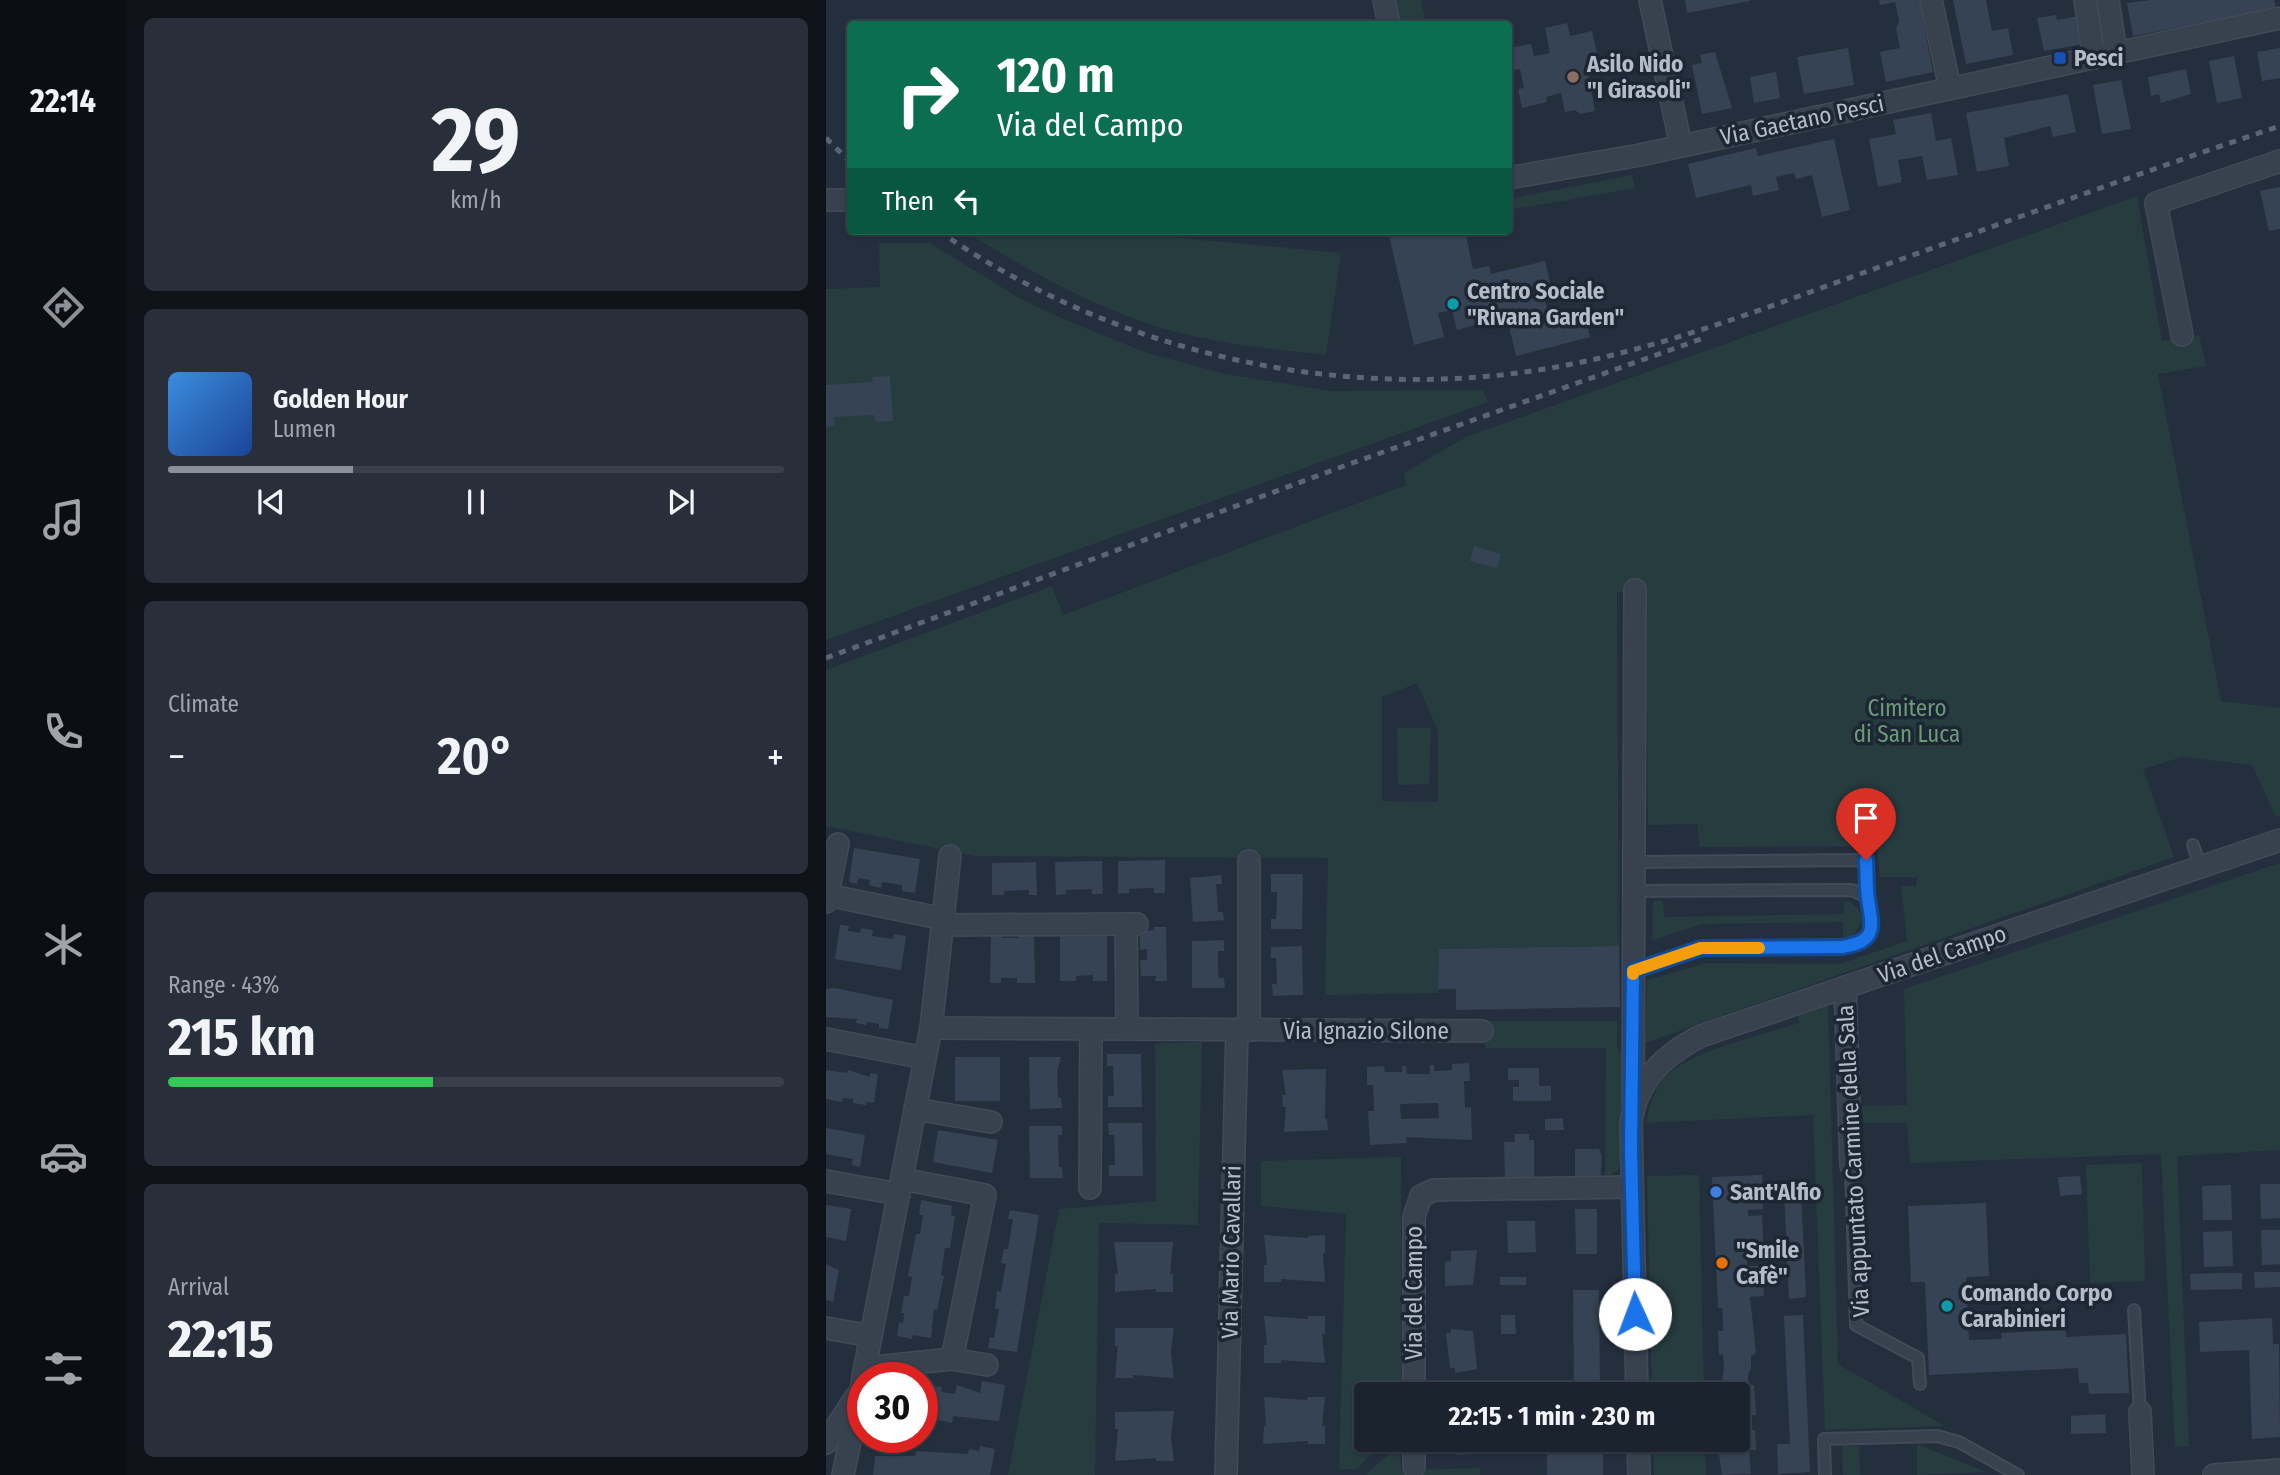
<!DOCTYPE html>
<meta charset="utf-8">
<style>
:root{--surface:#1b232e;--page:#282f3a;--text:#f1f3f6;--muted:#a0a4aa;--line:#39404a;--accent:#8c9099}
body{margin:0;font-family:"Fira Sans Condensed",sans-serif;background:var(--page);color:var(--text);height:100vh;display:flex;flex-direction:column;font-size:26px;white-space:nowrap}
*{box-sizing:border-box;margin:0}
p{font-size:23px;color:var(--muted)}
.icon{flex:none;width:38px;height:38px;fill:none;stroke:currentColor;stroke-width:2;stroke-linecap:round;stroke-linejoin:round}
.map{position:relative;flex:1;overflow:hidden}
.panel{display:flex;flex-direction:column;gap:18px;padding:18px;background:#0f1319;width:700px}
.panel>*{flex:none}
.top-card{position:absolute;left:21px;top:21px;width:665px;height:214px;border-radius:7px;box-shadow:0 2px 5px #0004,0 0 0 2px var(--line);background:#0b6e4f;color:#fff;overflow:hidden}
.speed{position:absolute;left:21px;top:1362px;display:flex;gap:14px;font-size:35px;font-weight:700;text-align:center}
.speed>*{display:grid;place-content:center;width:91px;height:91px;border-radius:50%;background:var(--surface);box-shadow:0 2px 5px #0004,0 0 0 2px var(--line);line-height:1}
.speed .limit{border:10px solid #d22;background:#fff;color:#111}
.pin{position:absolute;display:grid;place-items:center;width:60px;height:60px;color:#fff;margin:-72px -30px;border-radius:50% 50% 50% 0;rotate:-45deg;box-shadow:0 0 7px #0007}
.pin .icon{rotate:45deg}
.me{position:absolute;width:77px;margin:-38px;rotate:358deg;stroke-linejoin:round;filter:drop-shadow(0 0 5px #0008)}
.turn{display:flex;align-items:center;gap:24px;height:147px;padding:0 35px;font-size:32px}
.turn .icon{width:91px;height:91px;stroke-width:2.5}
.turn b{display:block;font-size:49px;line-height:60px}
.then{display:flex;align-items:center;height:66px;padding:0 35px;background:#0003;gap:14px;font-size:26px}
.big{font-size:52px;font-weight:700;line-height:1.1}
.panel .widget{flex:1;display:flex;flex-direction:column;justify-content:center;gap:10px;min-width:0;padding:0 24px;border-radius:10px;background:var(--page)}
.panel .dial{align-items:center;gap:0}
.dial b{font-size:91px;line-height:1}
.song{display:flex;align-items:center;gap:21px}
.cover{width:84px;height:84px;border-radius:10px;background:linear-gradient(135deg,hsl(210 70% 55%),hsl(220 70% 35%))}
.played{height:7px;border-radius:4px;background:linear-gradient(90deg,var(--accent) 30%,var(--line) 30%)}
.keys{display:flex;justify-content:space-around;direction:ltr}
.heat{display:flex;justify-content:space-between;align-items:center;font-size:38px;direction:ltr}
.charge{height:10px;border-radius:5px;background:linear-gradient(90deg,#34c759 43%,var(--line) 0)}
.trip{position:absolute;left:528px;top:1382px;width:396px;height:70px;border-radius:7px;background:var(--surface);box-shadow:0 2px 5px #0004,0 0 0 2px var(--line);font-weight:700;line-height:70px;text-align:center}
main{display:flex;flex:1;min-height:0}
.tabs{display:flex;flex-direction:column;width:126px;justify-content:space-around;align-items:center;background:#0b0e12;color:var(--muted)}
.tabs .icon{width:49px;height:49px}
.tabs .on{color:var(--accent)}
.tabs b{font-size:32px;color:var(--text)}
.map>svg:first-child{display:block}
</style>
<main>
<nav class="tabs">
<b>22:14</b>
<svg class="icon on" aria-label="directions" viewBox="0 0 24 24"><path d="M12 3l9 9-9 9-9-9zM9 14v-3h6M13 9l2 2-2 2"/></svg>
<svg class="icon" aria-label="music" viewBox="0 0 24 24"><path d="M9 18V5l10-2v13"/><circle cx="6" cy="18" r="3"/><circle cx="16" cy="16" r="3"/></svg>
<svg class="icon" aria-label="phone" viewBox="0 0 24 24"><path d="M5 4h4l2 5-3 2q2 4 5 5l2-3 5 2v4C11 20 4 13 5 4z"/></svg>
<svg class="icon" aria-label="climate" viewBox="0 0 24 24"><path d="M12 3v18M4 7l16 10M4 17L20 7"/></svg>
<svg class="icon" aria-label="car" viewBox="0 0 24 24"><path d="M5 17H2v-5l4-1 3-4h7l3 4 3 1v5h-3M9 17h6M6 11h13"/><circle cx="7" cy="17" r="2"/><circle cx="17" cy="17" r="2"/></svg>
<svg class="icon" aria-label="filters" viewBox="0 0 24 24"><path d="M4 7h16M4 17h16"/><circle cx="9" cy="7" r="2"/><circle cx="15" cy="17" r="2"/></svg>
</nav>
<section class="panel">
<div class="widget dial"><b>29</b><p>km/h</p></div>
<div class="widget">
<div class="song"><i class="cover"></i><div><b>Golden Hour</b><p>Lumen</p></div></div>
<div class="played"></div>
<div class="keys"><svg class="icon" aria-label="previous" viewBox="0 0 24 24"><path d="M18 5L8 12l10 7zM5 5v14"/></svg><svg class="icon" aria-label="pause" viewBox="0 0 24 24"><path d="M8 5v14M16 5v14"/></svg><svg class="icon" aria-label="next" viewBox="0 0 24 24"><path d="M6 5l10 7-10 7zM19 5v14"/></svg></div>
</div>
<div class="widget"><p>Climate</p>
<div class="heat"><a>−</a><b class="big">20°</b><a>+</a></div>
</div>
<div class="widget"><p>Range · 43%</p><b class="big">215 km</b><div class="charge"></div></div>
<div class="widget"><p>Arrival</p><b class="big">22:15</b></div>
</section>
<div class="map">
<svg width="1454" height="1475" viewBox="0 0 1454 1475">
<rect width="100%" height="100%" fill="#242f3e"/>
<g fill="#263c3f" fill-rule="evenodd">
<path d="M565 0H595L600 24H570Z"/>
<path d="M806 175 809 188 683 210V199Z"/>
<path d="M1311 196 1336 341 1373 335 1380 366 1332 374 1395 701 1454 708V816L1450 817 1426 765 1356 757 1317 769 1348 857 819 1043 821 980 880 963 1014 964 1081 941 1075 886H1090L1091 877H1054L1051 846 874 847 871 824 822 825 819 594 791 592 793 946 613 949 612 993 499 995 502 858 148 856 0 826V670L226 586 237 615 580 485 578 473 640 437ZM591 683 612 731V802L556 801V697Z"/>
<path d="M138 231H282L515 253 500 355C455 350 411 346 367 336 284 317 210 275 138 231Z"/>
<path d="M53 243H104L195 299 237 319 321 353 400 374 505 391 657 390 662 402 0 640V289L54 287Z"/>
<path d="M571 728H605L603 784 572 785Z"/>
<path d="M1454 863V1150L1351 1156 1363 1446 1349 1447 1335 1154 1084 1163 1081 1123H1037L1036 1106 1081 1105 1078 989Z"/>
<path d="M1018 900C1039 907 1040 922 1025 937L1017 938V922L876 924 826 940 827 901H837L838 917 1018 914Z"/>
<path d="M1002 1003 1012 1364 1119 1426 999 1430 987 1115 820 1123C823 1105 829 1087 842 1074 866 1051 939 1034 973 1023L972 1011Z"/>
<path d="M659 1021H791V1047L800 1066 797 1155 792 1170 779 1179 780 1048H659Z"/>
<path d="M376 1042 372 1225 273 1223 269 1475H182L233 1209 330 1201 329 1044Z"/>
<path d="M575 1157 576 1395H541V1440H559L531 1469H513L520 1214 435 1206V1161Z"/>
<path d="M1316 1163 1319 1281 1264 1283 1260 1165Z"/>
<path d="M873 1175 878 1395H826L821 1176Z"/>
<path d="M827 1440H879L880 1475H828Z"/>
<path d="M1091 1444 1160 1472 1091 1475Z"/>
<path d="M1016 1446H1033L1034 1475H1017Z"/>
<path d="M568 1450 574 1452 575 1470 654 1468V1475H539Z"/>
</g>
<g fill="#364354" fill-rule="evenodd">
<path d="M859 0H924V1L861 13Z"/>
<path d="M1053 0H1100L1103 19 1097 20 1107 72 1060 82 1054 52 1074 48 1070 29 1073 21 1069 2 1054 5Z"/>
<path d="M1127 0H1160L1166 31 1182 28 1187 55 1140 64Z"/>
<path d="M1324 0H1448L1450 9 1307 36 1301 3Z"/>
<path d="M1230 15 1231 20 1258 15 1263 43 1218 51 1211 18Z"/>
<path d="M741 23 744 36 766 31 773 62 760 64 769 111 754 114 749 110 739 112 735 93 720 97 721 102 696 108 692 89 698 88 694 69 687 70 682 48 705 44 708 56 724 53 719 28Z"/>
<path d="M1022 48 1028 85 978 94 971 57Z"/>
<path d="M1454 48V78L1436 81 1431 52Z"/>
<path d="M889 52 906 108 876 114 866 65 876 63 874 55Z"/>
<path d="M1408 56 1416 98 1391 103 1383 61Z"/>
<path d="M1360 69 1365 94 1335 103 1333 94 1325 96 1322 77Z"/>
<path d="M950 72 954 98 928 103 924 77Z"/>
<path d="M1295 80 1305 129 1276 134 1267 85Z"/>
<path d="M1242 94 1250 132 1227 137 1224 126 1178 138 1183 166 1151 172 1140 113Z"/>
<path d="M1105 113 1110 141 1125 138 1132 175 1101 180 1096 156 1072 160 1076 182 1052 187 1043 139 1070 134 1067 120Z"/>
<path d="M1008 139 1024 210 996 217 986 175 970 179 968 173 950 177 953 190 927 196 925 185 870 198 862 164 930 148 932 156Z"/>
<path d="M1454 187V229L1443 231 1434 191Z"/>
<path d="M562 231H639L647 269 663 266 665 274 719 261 725 286 716 288 724 320 758 311 764 337 690 356 679 309 664 313 665 317 652 320 653 324 631 330 626 310 612 313 618 337 588 345Z"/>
<path d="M64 376 67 421 49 422 48 415 8 417 9 426 0 427V385L47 382 46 377Z"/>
<path d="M648 546 675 554 671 568 644 561Z"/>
<path d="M28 848 94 859 89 893 76 891V885L56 882 55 888 43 885 44 880 32 878 31 884 23 882Z"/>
<path d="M339 860V893H328V888H324L303 889V893L292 894V861Z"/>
<path d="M276 861 277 894H266V889L240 890V894L230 895 229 862Z"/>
<path d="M210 862 211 895H203V890H199L178 891V895H166V863Z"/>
<path d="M445 874H477L476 929H445V919H450L451 897V892H445Z"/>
<path d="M395 875 396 884H390L392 912H397L398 920 367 922 364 878Z"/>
<path d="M14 925 23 926 22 931 34 933 35 928 47 930 46 936 67 939 68 934 80 936 75 970 9 959Z"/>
<path d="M328 927H340L341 981H329L330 976H315L314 960H321V949L314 950V931L328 930Z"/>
<path d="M250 930V936L267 935V930H281V981H267V975L250 976V981H234V931Z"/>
<path d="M193 932H208L209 983H191V978H175V983H164L165 933H176V938H193Z"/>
<path d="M398 940V951H392V973L393 978H398L399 988H366V941Z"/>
<path d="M476 946 477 995 447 996 446 984H451L450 958H445V947Z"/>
<path d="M793 946 794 1007 630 1010V989H612L613 949Z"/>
<path d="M9 988 67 1000 62 1029 53 1028V1024L41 1022 40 1025 30 1023 31 1019 0 1017V989Z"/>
<path d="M281 1054H315L316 1107H282V1096H288L287 1066H281Z"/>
<rect x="129" y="1057" width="45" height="44"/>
<path d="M203 1057H235L231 1072 232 1098 235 1097 236 1108 204 1109Z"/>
<path d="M643 1063 644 1081H638L639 1108 645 1107 646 1140 580 1137 581 1143 544 1145 542 1111H548L547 1085H541V1067L558 1066 559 1072H576V1066H580L581 1074H604V1065H608V1071L626 1070V1064ZM612 1103 613 1118 575 1119 574 1104Z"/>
<path d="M682 1068H713V1086H725V1101H687V1087H693V1080H682Z"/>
<path d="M500 1069 499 1119H501L502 1130 458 1132 460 1107H457L456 1095H460L456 1070Z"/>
<path d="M0 1070 21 1073 22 1070 44 1077V1073L52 1074 48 1103 40 1102V1105L27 1103V1099L17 1098 16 1102 0 1099Z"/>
<path d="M737 1118 738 1130H719V1119Z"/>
<path d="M282 1123H316L317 1176H283V1165H289L288 1135H283Z"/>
<path d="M203 1126H236V1135H232L233 1167H236L237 1178H204Z"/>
<path d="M0 1128 39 1135 34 1167 26 1165 27 1159 0 1154Z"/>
<path d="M112 1130 172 1140 166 1173 107 1162Z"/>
<path d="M688 1134H703V1140H708V1180L679 1178 678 1142H689Z"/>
<path d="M749 1149H773L776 1156 774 1182H749Z"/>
<path d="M936 1175 937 1209 922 1210V1216L936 1215 938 1259H921V1266H937L938 1296 924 1297 930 1353 925 1356V1369L922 1374V1385H928L930 1415H923L924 1430H929L930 1450H923L925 1474 896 1475 891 1440H912V1395H893L892 1383H896L898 1367 897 1354 893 1355 892 1331H897V1318L896 1308H892L886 1177Z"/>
<path d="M1254 1176 1256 1194 1234 1196 1232 1177Z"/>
<path d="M1434 1184H1454V1218L1435 1219Z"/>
<path d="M1405 1185 1406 1220H1377L1376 1186Z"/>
<path d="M975 1189 980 1297 963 1299 958 1190Z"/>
<path d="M95 1200 126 1206 125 1215 129 1216 124 1248H119L115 1275 118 1276 111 1310 108 1309 105 1338 87 1335 86 1339 71 1336 73 1322 77 1323 78 1313H75L78 1296H83L86 1277 82 1276 90 1234H94L97 1215H93Z"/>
<path d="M1160 1203 1163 1276 1140 1277 1143 1340 1176 1339 1175 1333 1240 1330V1337L1300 1334 1303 1393 1263 1394 1262 1383H1253L1252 1368 1103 1375 1099 1282H1085L1082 1206Z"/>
<path d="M0 1205 25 1209 20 1241 0 1237Z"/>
<path d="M749 1209H771V1254H750Z"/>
<path d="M184 1210 213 1215 191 1352 162 1348 164 1337 168 1338 173 1309H169L171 1291 175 1292 180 1264 175 1263 178 1249H182L187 1219H182Z"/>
<path d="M681 1221H709L710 1252 682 1253Z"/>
<path d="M1435 1230H1454V1264L1436 1265Z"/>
<path d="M1406 1231 1407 1266 1378 1267 1377 1232Z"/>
<path d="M438 1235 482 1238V1236L499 1235V1253H497L499 1282 455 1279V1282H438V1265H441Z"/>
<path d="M288 1242H347L344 1274H347V1292H330V1289L289 1292V1274H292Z"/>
<path d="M651 1250 647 1285 619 1286V1262L625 1261V1251Z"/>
<path d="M0 1264 13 1270 7 1302 0 1300Z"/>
<path d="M1428 1272H1454V1287L1429 1288Z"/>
<path d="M1398 1273H1416V1289L1365 1290 1364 1274Z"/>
<rect x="674" y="1277" width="26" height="8"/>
<path d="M747 1290H773L774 1390H748Z"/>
<path d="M675 1315H689L690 1334H675Z"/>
<path d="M977 1315 984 1472 952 1474 951 1444H964L958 1316Z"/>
<path d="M438 1316 482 1319V1316H499V1334H496L499 1363 455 1360V1363H438V1345H441Z"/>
<path d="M1446 1318 1447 1344H1453L1454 1437 1426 1439 1423 1350 1374 1352 1373 1322Z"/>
<path d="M289 1328H348L345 1352 348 1378 307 1375V1378H289L292 1346H289Z"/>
<path d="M625 1329 647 1331 651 1369 629 1373V1368H624L620 1333H625Z"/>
<path d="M156 1381 179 1385 173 1421 127 1416 126 1423 102 1418 101 1422 96 1421V1395L106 1397 107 1386 116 1387 115 1392 129 1394 131 1385 154 1393Z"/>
<path d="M438 1397 481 1400 482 1397H499L496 1426H499V1444H482L481 1441 437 1444 438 1426H440Z"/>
<path d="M348 1411 345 1438 348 1461H330V1458L289 1461 292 1429H289V1412Z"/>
<path d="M1279 1414 1280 1433 1245 1434V1416Z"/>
<path d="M624 1440H656V1450L646 1451V1454L631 1455V1450H624Z"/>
<path d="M745 1440H777V1475H721V1451H746Z"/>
<path d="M154 1446 169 1449 164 1475H47L49 1456H89L90 1451 142 1454 143 1449 153 1451Z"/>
</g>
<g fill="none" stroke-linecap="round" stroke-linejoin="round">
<defs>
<g id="service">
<path d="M1367 845 1374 866"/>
<path d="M808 862 1040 860 1043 903"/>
<path d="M807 970 875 948 1028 945 1043 936 1046 918 1040 897 1026 890 808 891"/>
<path d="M1025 1165 1030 1325 1092 1358 1094 1384"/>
<path d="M1308 1310 1314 1412"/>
<path d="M999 1475 998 1439 1111 1436 1133 1442 1192 1475"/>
</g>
<g id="minor">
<path d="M558 0 563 24"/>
<path d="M824 0 855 146"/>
<path d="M1105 0 1124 88"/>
<path d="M1259 0 1268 58"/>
<path d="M1282 0 1290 53"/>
<path d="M682 178 814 155 1454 18"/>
<path d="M0 200H24"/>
<path d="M1356 335 1330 203 1454 161"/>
<path d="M423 861V1030"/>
<path d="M1 895 118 919"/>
<path d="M0 902 12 844"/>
<path d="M300 924 301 1029"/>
<path d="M118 925 311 924"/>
<path d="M1019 987 1025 1165"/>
<path d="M105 1028 656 1031"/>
<path d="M0 1039 99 1058"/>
<path d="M807 1102 809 590"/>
<path d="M89 1109 165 1122"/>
<path d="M76 1179 159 1195 126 1359"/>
<path d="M0 1181 73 1194"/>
<path d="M264 1188 265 1029"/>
<path d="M0 1328 45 1336"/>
<path d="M39 1368 126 1359 161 1365"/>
<path d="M37 1377 105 1028 124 856"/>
<path d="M588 1395V1217L595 1196 608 1190 806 1187"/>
<path d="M811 1395 805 1124C809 1082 839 1054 875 1036L1454 840"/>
<path d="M1314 1412 1317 1475"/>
<path d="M588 1440V1467"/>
<path d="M812 1440 813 1475"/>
<path d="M0 1443 29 1398"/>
<path d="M17 1475 37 1380"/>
<path d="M400 1475 411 1030"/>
<path d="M1388 1475 1454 1470"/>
</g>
</defs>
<use href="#service" stroke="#414a57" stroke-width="14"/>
<use href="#minor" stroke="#414a57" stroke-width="24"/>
<use href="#service" stroke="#38414e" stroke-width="10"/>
<use href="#minor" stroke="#38414e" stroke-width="21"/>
<g stroke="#5a6575" stroke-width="5" stroke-dasharray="7 7" stroke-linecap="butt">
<path d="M0 138 24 162"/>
<path d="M113 231C293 356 526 407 741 365 850 344 955 302 1059 265 1191 218 1322 170 1454 126"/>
<path d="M0 658 518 466 875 339"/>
</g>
</g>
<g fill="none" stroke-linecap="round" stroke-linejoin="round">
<defs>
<path id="route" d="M809 1314 805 1149 807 971 875 948 1016 947C1051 941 1047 929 1042 899 1040 886 1041 873 1040 860"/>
</defs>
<use href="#route" stroke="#114b97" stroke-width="18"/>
<use href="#route" stroke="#1a73e8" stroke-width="12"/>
<path stroke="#f59e0b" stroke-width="12" d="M807 974V971L875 948H933"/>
</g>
<rect fill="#1a4fb4" stroke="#1d2633" stroke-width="2.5" x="1227" y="51" width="14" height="14" rx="3.5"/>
<circle fill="#8d6e63" stroke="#1d2633" stroke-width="2.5" cx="747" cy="77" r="7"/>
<g fill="#0f9aa8" stroke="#1d2633" stroke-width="2.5">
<circle cx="627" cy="304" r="7"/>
<circle cx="1121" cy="1306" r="7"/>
</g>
<circle fill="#3f7fe0" stroke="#1d2633" stroke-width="2.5" cx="890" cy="1192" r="7"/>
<circle fill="#e8710a" stroke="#1d2633" stroke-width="2.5" cx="896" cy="1263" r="7"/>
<g text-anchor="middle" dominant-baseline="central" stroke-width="7" stroke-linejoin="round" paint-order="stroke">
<g font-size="23" font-weight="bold" fill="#b4bcc9" stroke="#1d2633" text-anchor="start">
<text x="1248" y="58">Pesci</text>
<text x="761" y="64">Asilo Nido<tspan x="761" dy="26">"I Girasoli"</tspan></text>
<text x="641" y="291">Centro Sociale<tspan x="641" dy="26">"Rivana Garden"</tspan></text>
<text x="904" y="1192">Sant'Alfio</text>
<text x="910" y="1250">"Smile<tspan x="910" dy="26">Cafè"</tspan></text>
<text x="1135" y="1293">Comando Corpo<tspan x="1135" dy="26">Carabinieri</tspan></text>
</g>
<g font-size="23" fill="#b4bcc9" stroke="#1d2633">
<text transform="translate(976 120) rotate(-12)">Via Gaetano Pesci</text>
<text transform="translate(1116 954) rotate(-19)">Via del Campo</text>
<text x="540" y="1031">Via Ignazio Silone</text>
<text transform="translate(1027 1161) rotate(-93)">Via appuntato Carmine della Sala</text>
<text transform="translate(405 1252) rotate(-89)">Via Mario Cavallari</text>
<text transform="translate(588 1293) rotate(-90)">Via del Campo</text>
</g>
<g font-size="23" fill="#6b9a76" stroke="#1d2633">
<text x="1081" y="708">Cimitero<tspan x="1081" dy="26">di San Luca</tspan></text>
</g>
</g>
</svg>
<div class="speed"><div class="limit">30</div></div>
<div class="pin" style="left:1040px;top:860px;background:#d93025"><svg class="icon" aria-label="arrive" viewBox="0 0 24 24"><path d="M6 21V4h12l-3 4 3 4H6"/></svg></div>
<svg class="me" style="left:809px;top:1314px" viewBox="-20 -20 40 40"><circle r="19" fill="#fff"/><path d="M0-13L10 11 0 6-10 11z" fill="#1a73e8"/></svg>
<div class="trip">22:15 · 1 min · 230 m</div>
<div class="top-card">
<div class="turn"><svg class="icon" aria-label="right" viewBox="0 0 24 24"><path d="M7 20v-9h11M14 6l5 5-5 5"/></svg><div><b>120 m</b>Via del Campo</div></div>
<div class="then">Then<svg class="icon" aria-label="left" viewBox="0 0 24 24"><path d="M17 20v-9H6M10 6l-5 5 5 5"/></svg></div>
</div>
</div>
</main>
